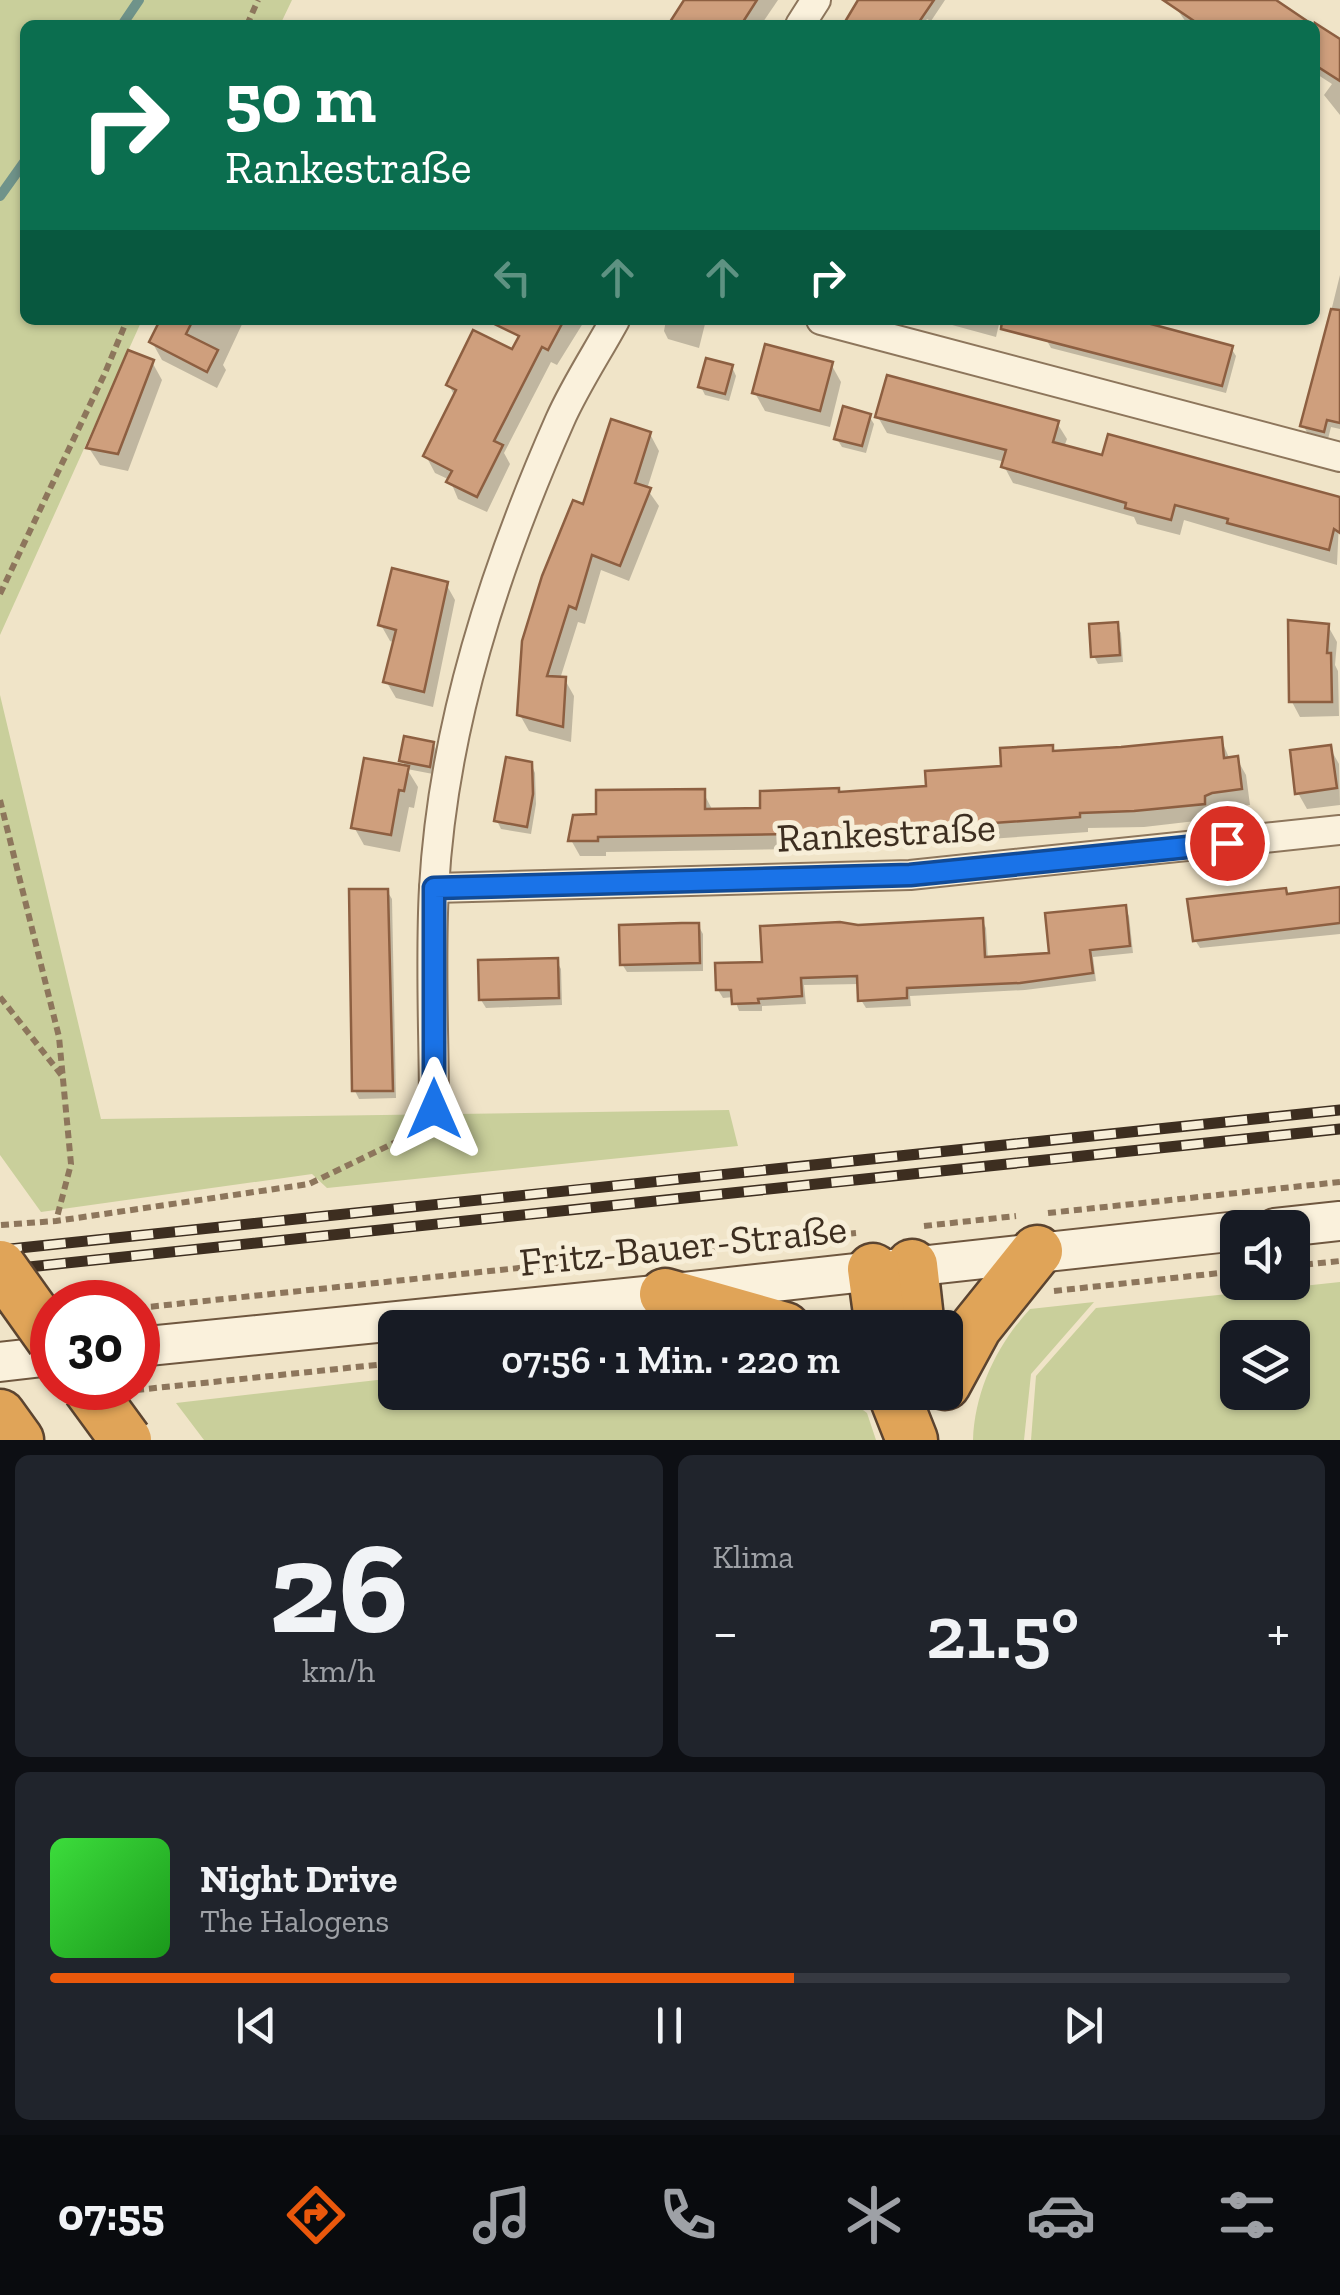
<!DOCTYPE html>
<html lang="de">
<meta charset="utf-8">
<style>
:root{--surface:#171b24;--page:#20242c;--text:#f1f3f6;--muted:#9ea1a6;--line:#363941;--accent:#ea580c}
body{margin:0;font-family:"Zilla Slab",serif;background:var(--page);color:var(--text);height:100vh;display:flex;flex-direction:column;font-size:38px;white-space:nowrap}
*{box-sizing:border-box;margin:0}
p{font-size:32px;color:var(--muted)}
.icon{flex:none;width:55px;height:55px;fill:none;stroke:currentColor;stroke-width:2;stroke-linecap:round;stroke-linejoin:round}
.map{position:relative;height:1440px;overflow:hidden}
.panel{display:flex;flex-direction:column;gap:15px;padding:15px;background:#0d0f14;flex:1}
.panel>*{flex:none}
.guide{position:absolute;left:20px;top:20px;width:1300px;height:305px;border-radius:15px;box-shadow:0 2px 8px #0004;background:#0b6e4f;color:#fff;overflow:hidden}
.tools{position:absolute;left:1220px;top:1210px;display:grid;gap:20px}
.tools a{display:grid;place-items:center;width:90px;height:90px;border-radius:15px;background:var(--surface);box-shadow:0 2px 8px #0004;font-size:50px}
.speed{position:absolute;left:30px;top:1280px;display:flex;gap:20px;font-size:50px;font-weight:700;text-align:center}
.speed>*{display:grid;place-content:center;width:130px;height:130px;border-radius:50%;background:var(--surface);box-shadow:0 2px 8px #0004;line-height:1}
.speed .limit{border:15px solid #d22;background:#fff;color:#111}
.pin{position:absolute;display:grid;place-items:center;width:85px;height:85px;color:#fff;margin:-42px;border:5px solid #fff;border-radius:50%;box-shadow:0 2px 10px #0007}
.me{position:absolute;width:110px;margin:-55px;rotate:0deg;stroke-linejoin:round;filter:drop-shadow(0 0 8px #0008)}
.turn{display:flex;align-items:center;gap:35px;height:210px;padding:0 40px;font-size:45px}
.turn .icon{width:130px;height:130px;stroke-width:2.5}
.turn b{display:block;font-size:70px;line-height:85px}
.lanes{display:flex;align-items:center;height:95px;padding:0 40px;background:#0003;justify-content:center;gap:50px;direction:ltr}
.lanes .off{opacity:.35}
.big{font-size:75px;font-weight:600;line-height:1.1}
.panel .card{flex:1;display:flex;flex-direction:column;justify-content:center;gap:15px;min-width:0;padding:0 35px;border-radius:15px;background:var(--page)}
.panel .dial{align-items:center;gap:0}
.dial b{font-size:130px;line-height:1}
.song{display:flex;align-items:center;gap:30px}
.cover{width:120px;height:120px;border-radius:15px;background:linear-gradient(135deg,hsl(120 70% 55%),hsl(120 70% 35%))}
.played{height:10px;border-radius:5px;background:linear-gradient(90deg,var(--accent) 60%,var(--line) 60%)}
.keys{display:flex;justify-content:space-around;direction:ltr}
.heat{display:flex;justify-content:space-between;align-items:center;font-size:55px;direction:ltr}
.panel .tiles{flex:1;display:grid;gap:15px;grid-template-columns:1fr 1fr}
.card:last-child{grid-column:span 2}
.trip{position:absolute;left:378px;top:1310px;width:585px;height:100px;border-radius:15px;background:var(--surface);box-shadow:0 2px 8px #0004;font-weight:600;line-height:100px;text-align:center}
.dock{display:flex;height:160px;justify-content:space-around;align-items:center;background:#090b0e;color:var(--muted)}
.dock .icon{width:70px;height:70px}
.dock .on{color:var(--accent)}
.dock b{font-size:45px;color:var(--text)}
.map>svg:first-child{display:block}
</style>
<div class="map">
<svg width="1340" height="1440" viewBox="0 0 1340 1440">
<rect width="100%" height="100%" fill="#f0e4c8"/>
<g fill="#c9cf9b" fill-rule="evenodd">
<path d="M0 0H292L280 25H25V320H142L0 635Z"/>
<path d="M0 695 101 1119 729 1110 738 1146 327 1188 312 1174 41 1212 0 1155Z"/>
<path d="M1340 1282V1440H1031L1036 1376 1096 1308ZM1238 1338H1292V1392H1238Z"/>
<path d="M1094 1302 1031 1374 1024 1440H973C975 1390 997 1345 1030 1309Z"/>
<path d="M395 1378V1392L840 1393 867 1413 876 1440H204L176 1403Z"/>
</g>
<g fill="#0003">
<path d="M687 0H778L761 25H671Z"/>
<path d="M862 0H945L931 21 927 19 923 25H846Z"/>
<path d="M1177 0H1271L1310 25H1188L1174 5Z"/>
<path d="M1315 28 1340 44V115L1324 95 1332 84 1315 73Z"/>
<path d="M1340 275V429L1331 427 1328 439 1308 434 1303 425Z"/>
<path d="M162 320H244L223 365 226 370 217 388 162 360 152 342Z"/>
<path d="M531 320H585L557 365 551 362 504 453 510 464 487 512 458 499 450 480 435 473 426 456 455 397 449 385 513 352Z"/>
<path d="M666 320H703L705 324 699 348 668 339 664 331Z"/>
<path d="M934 320H1000L996 337Z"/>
<path d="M1051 320H1118L1231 348 1236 356 1226 393 1051 348 1046 339Z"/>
<path d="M152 362 162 380 128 471 100 465 89 448Z"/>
<path d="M831 364 841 382 830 427 765 411 755 393Z"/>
<path d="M732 367 736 376 729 401 705 395 701 387Z"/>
<path d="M869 416 874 424 866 453 842 447 837 439Z"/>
<path d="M878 417 1057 423 1067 439 1064 447 1104 458 1340 499 1337 565 1184 520 1180 535 1137 524 1134 517 1013 483 1004 466 1005 462 887 433Z"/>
<path d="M650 434 659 451 647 489 659 506 629 581 601 570 585 624 578 622 560 679 565 680 574 696 571 742 529 731 520 715 585 507Z"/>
<path d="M446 584 455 600 433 707 396 698 386 681 396 643 390 641 381 625Z"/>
<path d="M1116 624 1121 633 1123 662 1098 664 1094 656Z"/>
<path d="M1328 626 1337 642 1335 665 1338 671 1339 716 1300 717 1292 702Z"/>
<path d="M1221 739 1230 760 1237 759 1246 775 1250 805 1222 808 1213 812V819L1144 827 1088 828V832L861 848 606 852V856H580L571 840 599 817 703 792 713 811 763 810 839 794 929 788 1003 769 1052 748 1055 753Z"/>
<path d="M433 744 438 753 433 774 407 769 418 787 414 808 409 807 400 852 364 845 354 827 407 769 402 760Z"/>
<path d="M1330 748 1339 764 1340 805 1307 809 1298 793Z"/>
<path d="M531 764 535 773 536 804 531 834 501 829 497 821Z"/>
<path d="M1285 890 1288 896 1340 890V934L1200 948 1195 940Z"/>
<path d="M387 891 392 899 396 1098 359 1099 355 1091Z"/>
<path d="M1125 908 1129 916 1133 953 1093 957 1096 981 1025 990 910 996 911 1006 866 1008 861 1000 860 984 804 985 806 1004 762 1006V1011H739L734 997 723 998 718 990 764 964 858 927 982 920 986 928 988 960 1052 955Z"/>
<path d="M698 925 703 934V971L627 972 622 964Z"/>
<path d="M556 960 561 969 562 1005 486 1008 481 1000Z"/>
</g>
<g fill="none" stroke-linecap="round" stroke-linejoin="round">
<g stroke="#6f938a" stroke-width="10">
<path d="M122 25 139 0"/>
<path d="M0 196 25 161"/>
</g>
</g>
<g fill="#cf9f7d" stroke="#8d5f41" stroke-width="2.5">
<path d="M684 0H757L741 25H668Z"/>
<path d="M858 0H934L917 25H843Z"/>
<path d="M1163 0H1276L1313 25H1200Z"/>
<path d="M1315 23 1340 39V81L1315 65Z"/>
<path d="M1331 309 1340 310V423L1327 420 1324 432 1300 426Z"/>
<path d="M160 320H193L186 334 218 350 207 372 149 342Z"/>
<path d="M486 320H564L548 350 542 347 494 441 503 445 477 497 446 482 452 471 423 456 456 390 446 385 473 330 512 349 519 336Z"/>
<path d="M1002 320H1136L1233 346 1222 386 1001 329Z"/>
<path d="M765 344 833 362 820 411 752 393Z"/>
<path d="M128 350 154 360 118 454 86 448Z"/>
<path d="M706 358 733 365 725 394 698 387Z"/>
<path d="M887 375 1059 421 1053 442 1102 455 1108 434 1340 497V533L1334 529 1329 550 1227 523 1228 519 1175 505 1171 520 1125 508 1126 503 1001 467 1006 450 875 417Z"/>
<path d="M843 406 871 414 862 446 834 439Z"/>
<path d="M611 419 651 432 635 483 651 488 620 566 592 555 576 609 569 606 547 676 566 677 563 727 517 715 522 641 542 576 573 500 583 504Z"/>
<path d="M392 568 448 582 424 692 383 682 396 630 378 625Z"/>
<path d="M1288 620 1329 624 1327 653H1331L1332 702H1289Z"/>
<path d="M1118 622 1120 655 1091 657 1089 624Z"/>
<path d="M404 736 434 742 430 767 399 761Z"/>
<path d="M1222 737 1224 758 1238 756 1242 789 1212 793 1205 796V804L1134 811 1080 813V817L851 833 598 837V841H568L573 815 596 814V790L705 789V809L760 808V791L839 788V792L926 786 925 771 1001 766 1000 748 1053 745V751L1121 747Z"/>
<path d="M1331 745 1337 788 1295 794 1290 750Z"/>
<path d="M506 757 532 762 533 794 527 827 494 821Z"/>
<path d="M364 758 409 766 404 791 399 790 391 835 351 828Z"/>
<path d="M1340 887V923L1193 941 1187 899 1286 888 1287 894Z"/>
<path d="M349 889H388L393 1091H352Z"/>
<path d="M1126 905 1130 946 1090 950 1093 973 1020 983 907 988V998L858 1001 857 976 801 978 802 996 758 999 759 1003 732 1004 731 990H716L715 963 762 962 760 926 840 922 858 925 983 918 985 957 1049 953 1045 913Z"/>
<path d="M682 923H699L700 963 620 965 619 925Z"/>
<path d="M558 958 559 998 479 1000 478 960Z"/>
</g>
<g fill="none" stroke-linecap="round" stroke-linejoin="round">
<defs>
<g id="minor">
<path d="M800 25 816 0"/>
<path d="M821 320 1340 457"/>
<path d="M434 888 910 875 1340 830"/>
<path d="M434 1109C434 1036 430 961 434 888 443 726 495 567 560 420 575 386 597 353 615 320"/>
</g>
<g id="secondary">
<path d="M1275 1228 1340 1221"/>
<path d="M138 1347 665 1294 1238 1231"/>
<path d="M0 1362 52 1356"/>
</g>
<g id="motorway">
<path d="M912 1265 919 1328"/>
<path d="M873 1269 881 1328"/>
<path d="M665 1294 785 1328"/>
<path d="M945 1384 976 1327 1037 1251"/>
<path d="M893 1392 912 1440"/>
<path d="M0 1415 18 1440"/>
</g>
</defs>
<use href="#minor" stroke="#8d765c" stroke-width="32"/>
<use href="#secondary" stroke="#6f573f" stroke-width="42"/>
<use href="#motorway" stroke="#5b4430" stroke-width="55"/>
<g stroke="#8d765c" stroke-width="6" stroke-dasharray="8 5" stroke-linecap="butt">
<path d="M247 25 258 0"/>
<path d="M0 594 105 373 127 320"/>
<path d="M0 800 59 1037 71 1164 56 1221"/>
<path d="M0 997 63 1077"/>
<path d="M1048 1213 1340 1182"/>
<path d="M1 1225 56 1221 309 1184 419 1131"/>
<path d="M924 1226 1016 1216"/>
<path d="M670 1252 856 1233"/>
<path d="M1292 1266 1340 1261"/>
<path d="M1054 1291 1238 1271"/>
<path d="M138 1308 652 1254"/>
<path d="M136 1390 395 1363"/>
</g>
<use href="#minor" stroke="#faf1dc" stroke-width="28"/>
<use href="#secondary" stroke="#faf1dc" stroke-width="38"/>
<use href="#motorway" stroke="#e0a458" stroke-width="50"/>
<defs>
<g id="rail">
<path d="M0 1250 1340 1110"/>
<path d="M0 1270 1340 1129"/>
</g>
</defs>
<use href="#rail" stroke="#3d2e20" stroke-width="11"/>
<use href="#rail" stroke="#f7eed8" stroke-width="8" stroke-dasharray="22" stroke-linecap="butt"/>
<defs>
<g id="motorway-bridge">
<path d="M0 1266 52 1339"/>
<path d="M88 1388 126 1440"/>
</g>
</defs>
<use href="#motorway-bridge" stroke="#5b4430" stroke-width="55" stroke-linecap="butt"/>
<use href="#motorway-bridge" stroke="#e0a458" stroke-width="50"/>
</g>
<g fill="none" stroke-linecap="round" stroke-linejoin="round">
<defs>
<path id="route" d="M434 1109V888L910 875 1227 843"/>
</defs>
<use href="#route" stroke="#114b97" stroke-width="25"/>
<use href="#route" stroke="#1a73e8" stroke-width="18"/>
</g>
<g text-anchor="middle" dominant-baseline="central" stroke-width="10" stroke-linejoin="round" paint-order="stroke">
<g font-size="40" fill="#3d2e20" stroke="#f7eed8">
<text transform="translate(886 832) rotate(-3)">Rankestraße</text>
<text transform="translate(683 1245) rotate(-6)">Fritz-Bauer-Straße</text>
</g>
</g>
</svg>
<div class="tools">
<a><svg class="icon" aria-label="sound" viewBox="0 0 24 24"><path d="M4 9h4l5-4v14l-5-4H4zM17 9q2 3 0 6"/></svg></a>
<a><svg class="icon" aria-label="layers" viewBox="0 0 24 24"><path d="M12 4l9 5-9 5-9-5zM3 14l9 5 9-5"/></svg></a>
</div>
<div class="speed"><div class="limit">30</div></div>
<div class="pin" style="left:1227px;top:843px;background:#d93025"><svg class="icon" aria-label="arrive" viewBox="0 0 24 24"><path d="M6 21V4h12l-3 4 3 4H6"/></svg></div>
<svg class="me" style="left:434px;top:1109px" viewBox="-20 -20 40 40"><path d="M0-17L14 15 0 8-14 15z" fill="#1a73e8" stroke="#fff" stroke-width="4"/></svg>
<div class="trip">07:56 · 1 Min. · 220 m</div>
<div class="guide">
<div class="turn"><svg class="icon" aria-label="right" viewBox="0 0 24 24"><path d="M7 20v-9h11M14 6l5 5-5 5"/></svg><div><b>50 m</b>Rankestraße</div></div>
<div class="lanes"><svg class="icon off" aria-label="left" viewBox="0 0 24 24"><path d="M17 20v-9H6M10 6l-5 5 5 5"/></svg><svg class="icon off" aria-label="ahead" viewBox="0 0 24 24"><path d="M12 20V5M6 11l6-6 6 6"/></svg><svg class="icon off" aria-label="ahead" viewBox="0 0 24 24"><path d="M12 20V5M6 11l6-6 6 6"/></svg><svg class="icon" aria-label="right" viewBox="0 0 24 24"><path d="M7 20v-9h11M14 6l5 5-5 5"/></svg></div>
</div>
</div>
<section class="panel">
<div class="tiles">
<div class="card dial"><b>26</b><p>km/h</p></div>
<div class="card"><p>Klima</p>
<div class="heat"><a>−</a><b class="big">21.5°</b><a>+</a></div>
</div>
<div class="card">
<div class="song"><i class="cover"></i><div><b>Night Drive</b><p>The Halogens</p></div></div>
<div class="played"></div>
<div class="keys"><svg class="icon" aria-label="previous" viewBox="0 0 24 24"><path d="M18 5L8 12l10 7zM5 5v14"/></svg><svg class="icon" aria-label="pause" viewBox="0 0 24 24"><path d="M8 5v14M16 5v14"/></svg><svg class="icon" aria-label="next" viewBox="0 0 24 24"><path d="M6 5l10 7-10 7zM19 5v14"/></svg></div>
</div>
</div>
</section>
<nav class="dock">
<b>07:55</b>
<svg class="icon on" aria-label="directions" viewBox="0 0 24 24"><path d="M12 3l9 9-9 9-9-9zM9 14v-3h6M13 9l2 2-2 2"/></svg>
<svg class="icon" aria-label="music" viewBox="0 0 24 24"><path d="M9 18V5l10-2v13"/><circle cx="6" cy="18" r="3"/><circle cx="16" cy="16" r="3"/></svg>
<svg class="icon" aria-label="phone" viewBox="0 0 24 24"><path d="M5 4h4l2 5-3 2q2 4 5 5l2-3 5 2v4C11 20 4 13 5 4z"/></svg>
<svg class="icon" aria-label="climate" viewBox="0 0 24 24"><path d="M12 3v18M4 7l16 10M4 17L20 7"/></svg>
<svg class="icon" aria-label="car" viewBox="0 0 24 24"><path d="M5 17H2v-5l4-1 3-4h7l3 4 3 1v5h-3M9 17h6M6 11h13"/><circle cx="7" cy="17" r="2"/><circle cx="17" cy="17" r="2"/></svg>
<svg class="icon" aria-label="filters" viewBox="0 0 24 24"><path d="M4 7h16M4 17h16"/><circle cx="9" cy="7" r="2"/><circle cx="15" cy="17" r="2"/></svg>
</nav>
